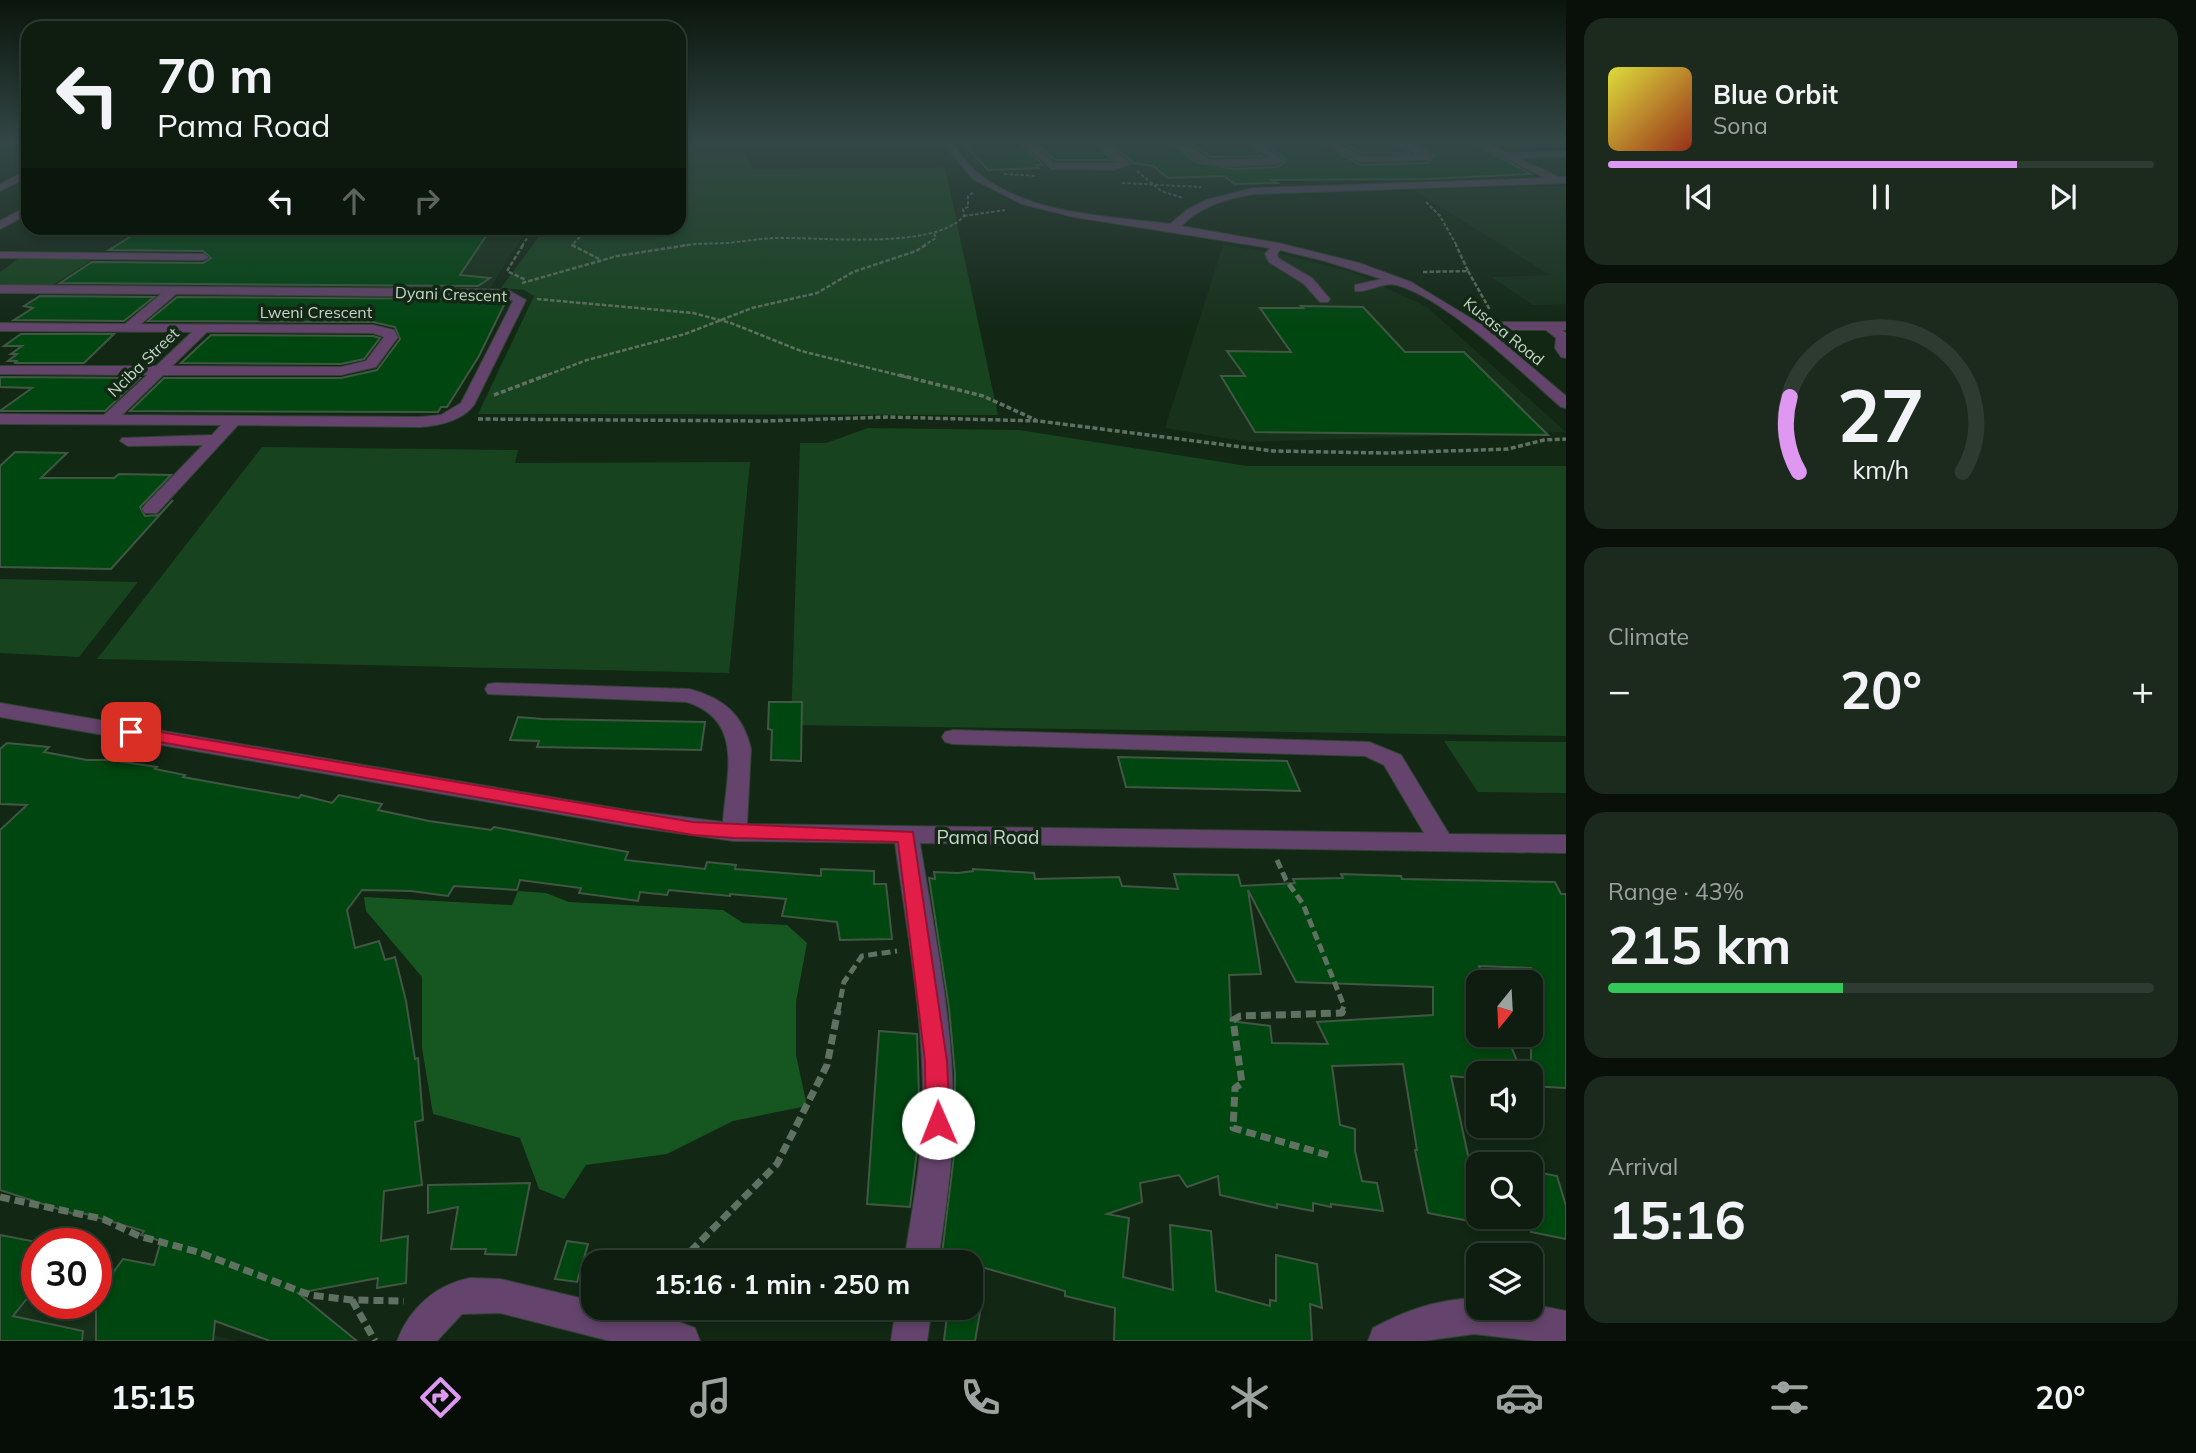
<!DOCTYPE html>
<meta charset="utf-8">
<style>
:root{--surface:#0e1d10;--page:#1c2a1e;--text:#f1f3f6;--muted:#9ba29f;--line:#2e3b30;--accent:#de98f2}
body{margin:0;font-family:Mulish,sans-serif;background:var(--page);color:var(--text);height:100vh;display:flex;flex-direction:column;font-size:26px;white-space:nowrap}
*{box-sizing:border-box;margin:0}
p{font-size:23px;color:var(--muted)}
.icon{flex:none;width:38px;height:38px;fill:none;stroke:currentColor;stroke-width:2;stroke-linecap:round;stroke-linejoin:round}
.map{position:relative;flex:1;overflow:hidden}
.drawer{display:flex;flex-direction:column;gap:18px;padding:18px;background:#081009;width:630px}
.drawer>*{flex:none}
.hud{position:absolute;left:21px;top:21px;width:665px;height:214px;border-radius:21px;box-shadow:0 4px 10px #0003,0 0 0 2px var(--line);background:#0e1d10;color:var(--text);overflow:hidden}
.needle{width:46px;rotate:198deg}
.controls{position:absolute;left:1466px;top:970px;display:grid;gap:14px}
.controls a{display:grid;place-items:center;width:77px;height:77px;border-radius:14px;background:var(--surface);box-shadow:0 4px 10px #0003,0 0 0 2px var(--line);font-size:35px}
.speed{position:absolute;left:21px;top:1228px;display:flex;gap:14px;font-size:35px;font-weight:700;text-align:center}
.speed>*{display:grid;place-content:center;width:91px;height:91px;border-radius:50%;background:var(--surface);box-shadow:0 4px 10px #0003,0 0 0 2px var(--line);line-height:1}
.speed .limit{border:10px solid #d22;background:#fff;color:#111}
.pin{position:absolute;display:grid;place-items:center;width:60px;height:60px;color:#fff;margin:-30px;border-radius:14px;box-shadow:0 4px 10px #0006}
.me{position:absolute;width:77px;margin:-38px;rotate:359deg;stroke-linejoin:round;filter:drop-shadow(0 0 5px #0008)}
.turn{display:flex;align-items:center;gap:24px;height:147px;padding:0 21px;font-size:32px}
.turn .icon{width:91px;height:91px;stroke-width:2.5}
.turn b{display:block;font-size:49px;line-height:60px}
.lanes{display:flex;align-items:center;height:66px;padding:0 21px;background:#0003;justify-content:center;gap:35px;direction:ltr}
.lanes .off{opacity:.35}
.big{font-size:52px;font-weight:700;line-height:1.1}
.drawer .card{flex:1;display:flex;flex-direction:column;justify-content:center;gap:10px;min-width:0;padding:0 24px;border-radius:21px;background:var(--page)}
.drawer .dial{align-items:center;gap:0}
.dial svg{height:182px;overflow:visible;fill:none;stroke:var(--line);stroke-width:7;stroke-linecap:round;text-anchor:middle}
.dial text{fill:var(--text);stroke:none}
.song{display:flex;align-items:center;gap:21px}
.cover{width:84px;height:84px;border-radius:10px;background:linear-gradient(135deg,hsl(60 70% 55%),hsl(10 70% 35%))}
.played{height:7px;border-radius:4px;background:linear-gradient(90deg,var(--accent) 75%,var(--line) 75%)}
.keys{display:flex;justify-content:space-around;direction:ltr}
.heat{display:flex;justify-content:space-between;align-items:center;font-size:38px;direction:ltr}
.charge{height:10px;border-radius:5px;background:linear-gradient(90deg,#34c759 43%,var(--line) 0)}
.trip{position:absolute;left:581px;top:1250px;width:402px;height:70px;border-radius:21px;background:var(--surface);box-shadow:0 4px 10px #0003,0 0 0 2px var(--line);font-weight:700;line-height:70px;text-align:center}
.tab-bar{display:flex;height:112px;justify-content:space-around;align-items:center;background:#060c06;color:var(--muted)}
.tab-bar .icon{width:49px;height:49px}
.tab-bar .current{color:var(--accent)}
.tab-bar b{font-size:32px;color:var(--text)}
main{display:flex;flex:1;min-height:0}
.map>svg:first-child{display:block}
</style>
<main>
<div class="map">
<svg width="1566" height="1341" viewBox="0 0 1566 1341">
<rect width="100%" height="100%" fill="#132715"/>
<g fill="#17311a">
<path d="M1566 186V304L1533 305 1491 277 1550 275 1412 189Z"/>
<path d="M271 228H528L490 288 209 286Z"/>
<path d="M1223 245 1277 253 1355 273 1427 307 1566 432 1248 442 1165 428Z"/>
<path d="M0 1287 37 1295V1304H74L237 1341H0Z"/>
</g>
<g fill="#17441e">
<path d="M679 142H739L753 169 945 167 998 415 478 414 534 296 524 290 501 288 545 228H679Z"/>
<path d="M19 258 93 259 53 285H0V272Z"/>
<path d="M868 428 1019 430 1247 466H1566V736L791 725 800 443H826Z"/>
<path d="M262 447 518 450 515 463 750 462 729 673 97 659Z"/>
<path d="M0 579 138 582 79 657 0 653Z"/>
<path d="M1444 741 1566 742V793L1478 792Z"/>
</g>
<path fill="#165621" d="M518 891 546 893 569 902 723 910 743 923 787 925 807 943 796 1002V1055L807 1106 733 1121 667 1154 586 1165 564 1199 539 1189 520 1138 433 1114 422 1048V977L366 911 364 897 512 905Z"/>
<g fill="#004610" stroke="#425743" stroke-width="2" fill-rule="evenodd">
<path d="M1019 142 1043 165H1036L1039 168 988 170 963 143Z"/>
<path d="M1035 142H1094L1112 160H1055Z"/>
<path d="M1110 142H1169L1196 162 1234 169 1278 167 1284 163 1285 159 1263 142H1321L1360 165 1428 163 1435 156 1414 142H1471L1531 174 1429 179 1272 180 1277 183 1235 184 1224 176 1168 178 1153 166 1133 163Z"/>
<path d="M1187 142H1245L1262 156 1211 157Z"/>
<path d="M1340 142H1395L1409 153H1363Z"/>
<path d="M246 231 488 233 460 275 490 278 478 286 60 283 92 262 203 263 211 258 203 251 109 250 135 234H237Z"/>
<path d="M40 296 154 297 124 321 14 320 33 308 24 306Z"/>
<path d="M177 297 459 299 506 301 479 356 447 407H441L438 412 130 411 164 378H341L377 370 400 339 395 327 373 322 148 321Z"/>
<path d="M1301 306 1363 307 1405 352H1464L1548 435 1255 432 1221 376H1245L1227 351 1291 352 1260 308H1303Z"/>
<path d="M21 334H114L84 363H14L18 361H8L17 354H11L22 346H4Z"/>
<path d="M211 335 373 336 380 338 364 359 341 364 181 363Z"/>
<path d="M0 377 140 378 105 411H0L32 388 0 387Z"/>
<path d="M15 452 67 453 41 478H114L119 474 171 475 140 507 145 516 159 515 173 500 111 569 0 567V466Z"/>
<path d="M769 702H802L801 761 771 760 772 730 768 729Z"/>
<path d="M518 717 543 719 705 722 701 750 537 747 539 741 510 740Z"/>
<path d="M7 743 49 747 44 752 87 760H111L157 767 155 769 185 775 183 777 299 798 301 795 332 803 339 795 382 804 378 810 429 821 491 830 494 827 628 852 625 860 705 869 707 862 736 865 735 869 821 876V869L874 871V884H886L892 939 840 940 837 922 782 916 786 899 730 894V896L669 890 667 895 640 892 638 901 579 893 581 888 520 880 517 890 454 886 448 896 411 891 362 890 347 910 355 948 379 941 385 960 395 957 406 1001 415 1059 418 1058 423 1120 415 1122 422 1185 384 1191 381 1241 408 1236 406 1283 377 1288 378 1278 298 1293 357 1341H270L215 1321 213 1341H96V1296L123 1259 154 1265 161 1241 141 1235 144 1231 82 1213 80 1216 0 1190V830L27 805 0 804V749Z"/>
<path d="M1118 757 1287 761 1300 791 1126 787Z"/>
<path d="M973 869 1034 873 1035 879 1119 877 1122 886 1178 889 1174 874 1238 875 1241 886 1295 883 1293 879 1343 878 1341 874 1401 876 1402 879 1555 882 1561 894H1566V1088L1531 1086V1034H1537L1531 1024V968L1479 966 1485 982H1479V1034H1506L1522 1073H1470L1473 1078 1451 1076 1469 1160 1479 1161V1223L1428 1213 1415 1150H1417L1403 1064 1332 1066 1340 1125 1355 1129V1151L1362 1181 1377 1183 1383 1211 1331 1204V1207L1313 1203V1211L1277 1204V1208L1220 1195 1218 1176 1187 1187 1179 1175 1140 1183 1142 1202 1107 1214 1129 1218 1123 1277 1173 1290 1170 1225 1211 1231 1216 1291 1270 1306V1300L1276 1301V1255L1317 1264 1322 1308 1310 1304 1312 1341H1114L1115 1308 1065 1296V1291L971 1264V1262H941L955 1147V1074L949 1008 929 878 935 879 934 872 958 873 973 871ZM1248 890 1296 982 1433 987V1015L1317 1022 1328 1044 1272 1043 1270 1026 1231 1021 1229 975 1261 974Z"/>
<path d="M879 1031 917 1034 920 1127 910 1207 867 1204Z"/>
<path d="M1531 1171 1557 1176 1566 1206V1239L1531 1232Z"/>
<path d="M530 1183 516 1255 485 1254 486 1249H451L458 1207 428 1213V1185Z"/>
<path d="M0 1235 37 1242V1286L13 1316 83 1331 82 1341H0Z"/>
<path d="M567 1241 588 1244 577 1282 555 1279Z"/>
<path d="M948 1307H981L975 1341H944Z"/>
</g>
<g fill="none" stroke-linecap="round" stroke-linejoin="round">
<defs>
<g id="minor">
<path d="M883 142H892L888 145Z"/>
<path d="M942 142H951C960 153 968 166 979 174 1030 215 1109 216 1170 224L1187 210 1206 200 1253 188 1546 178 1473 142H1485L1507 153 1566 151V157L1518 158 1558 177H1566V183L1253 194C1226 199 1201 206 1181 226L1278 243 1359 263 1411 282 1477 322H1566V330H1562L1566 333V358L1561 357 1555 348 1556 338 1546 330H1488L1566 396V408L1561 407C1520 371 1448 300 1397 285 1384 281 1368 293 1355 291V285L1382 279 1325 261 1280 250 1277 254 1278 258 1312 278 1330 299 1328 302H1320L1304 284 1269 262 1265 254 1270 248 1074 217 1022 204 973 179Z"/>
<path d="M1022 142H1031L1054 163H1118L1097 142H1106L1130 164 1114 170 1051 169Z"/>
<path d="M1172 142H1182L1210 160 1269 158 1248 142H1258L1283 161 1278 164C1234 165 1206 175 1172 142Z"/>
<path d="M1323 142H1334L1362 156 1417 155 1398 142H1409L1433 157 1428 160 1360 162Z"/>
<path d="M28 170V177L0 191V184Z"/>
<path d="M28 206V214L0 229V221Z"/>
<path d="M126 228H242L237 231H131Z"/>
<path d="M0 252 203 254 209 257 203 260 0 258Z"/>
<path d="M0 285 476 289 508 290 526 300 474 405C461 421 441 425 421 427L238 425 157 513H145L142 509 145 505 203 445 128 446 120 441 122 438 212 435 221 425 0 424V414L104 415 147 375 0 374V366H156L192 332 0 331V323L125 324 161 294 0 293ZM176 294 476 297 506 298 513 301 461 403 441 415 421 417 122 415 163 375H341L376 367 398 337 394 330 373 325 141 324ZM207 332 373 333 384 337 366 361 341 367 172 366Z"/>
<path d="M496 683 689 689C723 698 743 714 751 749L747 824 1424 833 1384 765 1365 756 953 744 945 742 942 737 945 732 953 730 1369 742 1401 755 1449 834 1566 835V853L920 843C934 931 953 1019 953 1108 954 1159 945 1211 938 1262H904C912 1211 922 1160 923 1108 924 1019 907 931 895 843L734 841 627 826 0 717V703L627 810 723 822C726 775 745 721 687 702L488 694 485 689 488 684Z"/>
<path d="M470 1278 500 1279 593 1301V1307C627 1307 663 1315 695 1328L700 1341H610L500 1313 462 1314 437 1341H397C410 1308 435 1285 470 1278Z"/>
<path d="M1474 1298 1479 1299V1307H1531V1304L1566 1311V1341H1535L1474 1334 1423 1341H1368L1373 1328C1406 1310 1436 1300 1474 1298Z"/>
<path d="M896 1307H932L927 1341H891Z"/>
</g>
</defs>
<use href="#minor" stroke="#304332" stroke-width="2"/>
<g stroke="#607161" stroke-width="2" stroke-dasharray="3.5 2" stroke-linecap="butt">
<path d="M1137 171 1161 191 1183 198"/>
<path d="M1004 174 1037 176"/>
<path d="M1122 183 1201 187"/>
<path d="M1426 202 1440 216 1457 246"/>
<path d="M964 216 1005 210"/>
<path d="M522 246 534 228"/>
<path d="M575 246 572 245 589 228"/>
<path d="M682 246C696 243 710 244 725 243 743 242 761 238 779 238 822 237 935 250 964 216L963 209 968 207V196L974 192"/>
<path d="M923 246 936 238 934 233"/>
</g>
<g stroke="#607161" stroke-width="2.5" stroke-dasharray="4.5 2" stroke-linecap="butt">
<path d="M523 245 507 271 526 280"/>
<path d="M572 245 601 260"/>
<path d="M1468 271 1490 310"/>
<path d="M1423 272 1468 271 1456 245"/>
<path d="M522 283 617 256 688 245"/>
<path d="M537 299 693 313 731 323 801 351 906 377"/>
<path d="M542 377 587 360 685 334 752 308 817 293 853 272 916 251 926 245"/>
</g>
<g stroke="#607161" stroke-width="3.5" stroke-dasharray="5 2.5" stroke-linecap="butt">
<path d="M899 375 983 396 1036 420"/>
<path d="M494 395 547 375"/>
<path d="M478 419 765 421 888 417 1039 421 1273 451 1386 453 1508 449 1544 440 1566 439"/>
</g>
<g stroke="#607161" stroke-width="5" stroke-dasharray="9 4.5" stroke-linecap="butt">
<path d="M1277 860 1286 880 1303 904 1344 1006 1342 1011"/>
<path d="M838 1011 844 982 862 956 897 951"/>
</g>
<g stroke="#607161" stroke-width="7" stroke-dasharray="10 5" stroke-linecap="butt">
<path d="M1328 1155 1233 1128 1235 1088 1242 1083 1233 1020 1240 1016 1342 1013 1343 1010"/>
<path d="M0 1197 103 1219 139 1236 198 1252 310 1295 352 1300 404 1301"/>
<path d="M680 1262 777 1164 827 1065 838 1010"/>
<path d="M352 1300 375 1341"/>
</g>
<use href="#minor" fill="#64446c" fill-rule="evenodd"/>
</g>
<linearGradient id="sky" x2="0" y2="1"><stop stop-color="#0a150c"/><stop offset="0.43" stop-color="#334746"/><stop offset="1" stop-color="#334746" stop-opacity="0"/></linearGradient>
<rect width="1566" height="330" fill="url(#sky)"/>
<path fill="#e11d48" stroke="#92132f" stroke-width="2" d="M131 727 693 822 913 832 947 1061 950 1123 946 1130 938 1133 929 1130 926 1123 925 1061 898 842 734 838 693 835 125 736 122 732 125 729Z"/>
<g text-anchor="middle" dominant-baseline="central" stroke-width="7" stroke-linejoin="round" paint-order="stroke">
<g font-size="16" fill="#c9d6ca" stroke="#132715">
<text transform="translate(451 294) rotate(2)">Dyani Crescent</text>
<text x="316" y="312">Lweni Crescent</text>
<text transform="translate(1504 331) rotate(39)">Kusasa Road</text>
<text transform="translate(143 362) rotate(-44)">Nciba Street</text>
</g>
<g font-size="19" fill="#c9d6ca" stroke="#132715">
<text x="988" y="837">Pama Road</text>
</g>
</g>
</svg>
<div class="controls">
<a><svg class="needle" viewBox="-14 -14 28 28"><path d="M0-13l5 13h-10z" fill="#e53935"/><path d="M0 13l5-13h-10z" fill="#9ba29f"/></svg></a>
<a><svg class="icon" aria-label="sound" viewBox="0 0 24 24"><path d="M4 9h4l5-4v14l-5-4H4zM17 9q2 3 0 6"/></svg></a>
<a><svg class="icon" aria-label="search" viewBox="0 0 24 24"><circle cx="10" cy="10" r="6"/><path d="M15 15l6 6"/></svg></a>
<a><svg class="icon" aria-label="layers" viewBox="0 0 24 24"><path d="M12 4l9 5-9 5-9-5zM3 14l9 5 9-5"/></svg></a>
</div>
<div class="speed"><div class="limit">30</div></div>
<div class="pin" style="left:131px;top:732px;background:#d93025"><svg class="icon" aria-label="arrive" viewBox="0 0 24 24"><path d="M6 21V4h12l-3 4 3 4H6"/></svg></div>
<svg class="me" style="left:938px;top:1123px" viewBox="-20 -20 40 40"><circle r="19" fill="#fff"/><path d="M0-13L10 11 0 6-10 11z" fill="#e11d48"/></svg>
<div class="trip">15:16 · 1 min · 250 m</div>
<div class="hud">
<div class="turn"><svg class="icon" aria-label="left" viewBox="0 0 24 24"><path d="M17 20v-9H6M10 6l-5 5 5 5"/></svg><div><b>70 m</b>Pama Road</div></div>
<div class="lanes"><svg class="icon" aria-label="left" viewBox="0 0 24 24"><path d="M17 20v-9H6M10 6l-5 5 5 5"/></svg><svg class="icon off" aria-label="ahead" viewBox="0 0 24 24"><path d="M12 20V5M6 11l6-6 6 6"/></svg><svg class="icon off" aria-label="right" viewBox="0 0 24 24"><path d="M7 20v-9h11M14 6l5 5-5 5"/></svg></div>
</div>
</div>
<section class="drawer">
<div class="card">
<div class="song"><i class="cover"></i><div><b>Blue Orbit</b><p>Sona</p></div></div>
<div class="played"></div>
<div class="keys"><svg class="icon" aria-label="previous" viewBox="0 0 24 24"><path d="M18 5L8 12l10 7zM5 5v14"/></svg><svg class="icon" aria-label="pause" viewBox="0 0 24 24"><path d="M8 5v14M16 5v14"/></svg><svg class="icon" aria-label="next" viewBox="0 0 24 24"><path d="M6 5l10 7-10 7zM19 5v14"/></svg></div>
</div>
<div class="card dial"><svg viewBox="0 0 100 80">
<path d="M14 69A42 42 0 1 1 86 69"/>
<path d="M14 69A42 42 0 0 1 10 36" stroke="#de98f2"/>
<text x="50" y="56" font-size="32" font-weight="700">27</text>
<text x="50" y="72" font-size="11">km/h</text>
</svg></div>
<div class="card"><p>Climate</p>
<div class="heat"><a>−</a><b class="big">20°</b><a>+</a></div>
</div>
<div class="card"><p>Range · 43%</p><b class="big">215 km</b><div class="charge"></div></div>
<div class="card"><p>Arrival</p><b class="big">15:16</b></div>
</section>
</main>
<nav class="tab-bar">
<b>15:15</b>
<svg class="icon current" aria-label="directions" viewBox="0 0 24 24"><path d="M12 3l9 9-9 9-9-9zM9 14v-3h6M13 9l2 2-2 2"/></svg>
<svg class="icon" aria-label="music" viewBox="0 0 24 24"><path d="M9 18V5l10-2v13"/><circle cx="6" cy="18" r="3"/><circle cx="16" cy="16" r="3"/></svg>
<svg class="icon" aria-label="phone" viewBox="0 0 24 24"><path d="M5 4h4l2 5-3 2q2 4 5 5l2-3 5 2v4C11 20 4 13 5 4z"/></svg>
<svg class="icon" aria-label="climate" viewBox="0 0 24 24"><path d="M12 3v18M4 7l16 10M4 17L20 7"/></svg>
<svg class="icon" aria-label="car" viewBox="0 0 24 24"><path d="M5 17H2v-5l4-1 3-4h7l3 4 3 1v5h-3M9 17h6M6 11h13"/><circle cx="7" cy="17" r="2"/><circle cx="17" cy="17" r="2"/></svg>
<svg class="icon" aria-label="filters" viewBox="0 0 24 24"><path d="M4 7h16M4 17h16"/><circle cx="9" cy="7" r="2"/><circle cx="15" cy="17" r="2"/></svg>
<b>20°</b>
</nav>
